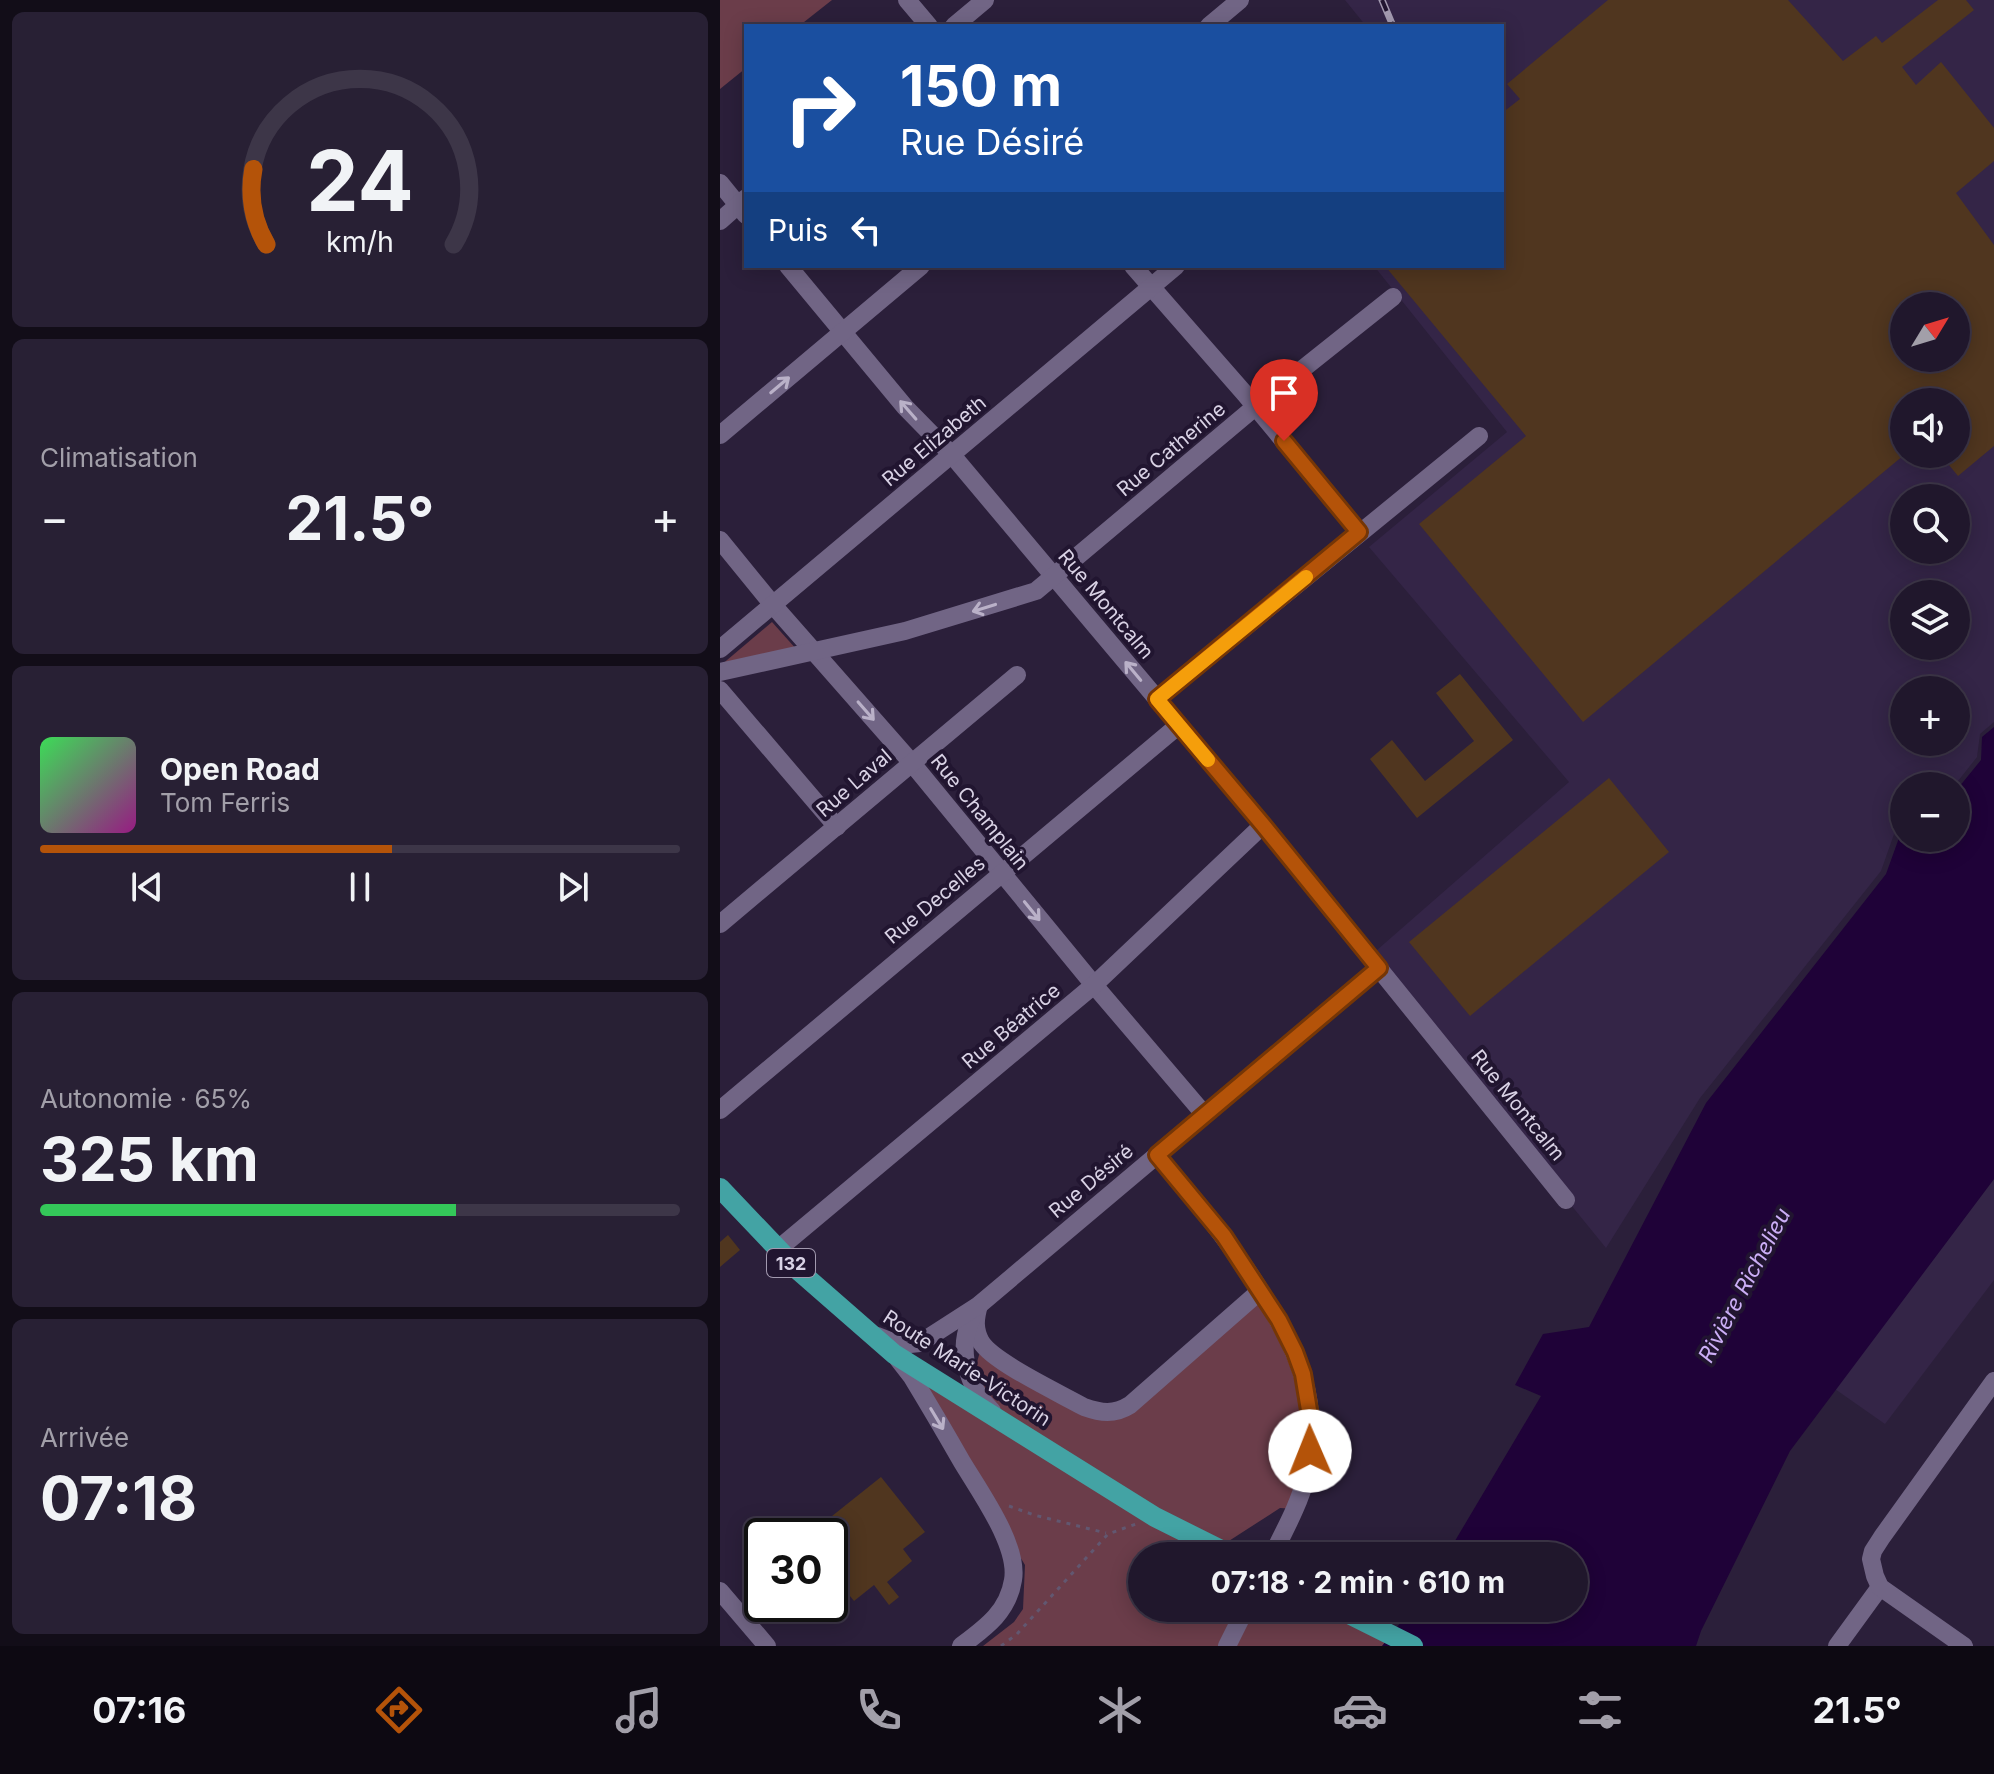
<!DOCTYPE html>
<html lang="fr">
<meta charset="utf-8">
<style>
:root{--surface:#20172c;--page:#282034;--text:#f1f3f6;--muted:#a29fa9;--line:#3d3648;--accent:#b45309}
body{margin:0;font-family:Inter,sans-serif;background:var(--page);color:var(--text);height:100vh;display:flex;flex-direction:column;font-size:30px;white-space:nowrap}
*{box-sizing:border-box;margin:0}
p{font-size:26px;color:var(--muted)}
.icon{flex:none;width:44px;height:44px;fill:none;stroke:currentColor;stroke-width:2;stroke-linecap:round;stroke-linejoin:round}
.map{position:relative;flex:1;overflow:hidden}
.drawer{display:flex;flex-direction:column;gap:12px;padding:12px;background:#120d18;width:720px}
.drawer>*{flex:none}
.top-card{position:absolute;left:24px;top:24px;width:760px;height:244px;border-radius:0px;box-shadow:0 4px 20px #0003,0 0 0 2px var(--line);background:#1a4fa0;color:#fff;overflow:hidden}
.needle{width:52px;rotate:52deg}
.fabs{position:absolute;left:1170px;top:292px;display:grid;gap:16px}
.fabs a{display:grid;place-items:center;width:80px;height:80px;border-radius:50%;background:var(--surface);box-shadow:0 4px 20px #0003,0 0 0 2px var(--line);font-size:40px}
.speed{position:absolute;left:24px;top:1518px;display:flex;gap:16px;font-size:40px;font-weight:700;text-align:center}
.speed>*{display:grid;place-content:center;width:104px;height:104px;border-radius:50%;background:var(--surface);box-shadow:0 4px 20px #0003,0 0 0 2px var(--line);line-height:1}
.speed .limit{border:4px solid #111;border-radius:12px;background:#fff;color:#111}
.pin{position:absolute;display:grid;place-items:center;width:68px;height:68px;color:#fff;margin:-82px -34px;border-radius:50% 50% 50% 0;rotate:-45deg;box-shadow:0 0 8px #0007}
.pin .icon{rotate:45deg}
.me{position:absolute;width:88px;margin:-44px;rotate:359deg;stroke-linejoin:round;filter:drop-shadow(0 0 6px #0008)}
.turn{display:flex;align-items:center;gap:28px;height:168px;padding:0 24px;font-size:36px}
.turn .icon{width:104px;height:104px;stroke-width:2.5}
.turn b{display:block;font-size:56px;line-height:68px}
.then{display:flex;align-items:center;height:76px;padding:0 24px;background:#0003;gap:16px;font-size:30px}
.big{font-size:60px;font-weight:700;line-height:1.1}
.drawer .tile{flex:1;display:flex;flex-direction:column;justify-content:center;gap:12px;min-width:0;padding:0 28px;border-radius:12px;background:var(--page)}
.drawer .dial{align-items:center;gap:0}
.dial svg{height:208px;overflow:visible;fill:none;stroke:var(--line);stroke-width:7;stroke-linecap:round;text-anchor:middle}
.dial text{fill:var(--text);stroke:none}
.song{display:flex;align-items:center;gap:24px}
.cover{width:96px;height:96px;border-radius:12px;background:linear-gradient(135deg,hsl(130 70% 55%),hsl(310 70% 35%))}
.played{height:8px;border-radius:4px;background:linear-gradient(90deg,var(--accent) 55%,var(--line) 55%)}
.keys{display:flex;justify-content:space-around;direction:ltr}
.heat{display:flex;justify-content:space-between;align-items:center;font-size:44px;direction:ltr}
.charge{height:12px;border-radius:6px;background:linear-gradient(90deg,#34c759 65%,var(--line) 0)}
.trip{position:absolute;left:408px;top:1542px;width:460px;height:80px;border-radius:40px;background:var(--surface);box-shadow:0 4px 20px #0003,0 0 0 2px var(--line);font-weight:700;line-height:80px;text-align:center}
.tabs{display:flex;height:128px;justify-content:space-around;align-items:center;background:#0d0912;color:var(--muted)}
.tabs .icon{width:56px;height:56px}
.tabs .on{color:var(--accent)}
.tabs b{font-size:36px;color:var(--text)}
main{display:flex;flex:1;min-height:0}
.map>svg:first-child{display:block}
</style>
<main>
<section class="drawer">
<div class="tile dial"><svg viewBox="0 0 100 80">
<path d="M14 69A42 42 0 1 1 86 69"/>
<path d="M14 69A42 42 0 0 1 9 40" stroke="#b45309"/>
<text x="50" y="56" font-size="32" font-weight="700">24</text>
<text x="50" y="72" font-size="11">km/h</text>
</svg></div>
<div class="tile"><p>Climatisation</p>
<div class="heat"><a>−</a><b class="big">21.5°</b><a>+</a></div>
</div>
<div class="tile">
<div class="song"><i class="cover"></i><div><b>Open Road</b><p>Tom Ferris</p></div></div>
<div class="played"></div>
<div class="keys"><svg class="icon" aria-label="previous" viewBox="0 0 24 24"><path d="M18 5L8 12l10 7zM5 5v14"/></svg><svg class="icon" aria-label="pause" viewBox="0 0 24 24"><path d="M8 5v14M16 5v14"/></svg><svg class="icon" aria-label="next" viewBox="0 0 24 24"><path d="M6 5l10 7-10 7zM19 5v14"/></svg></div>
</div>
<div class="tile"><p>Autonomie · 65%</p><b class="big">325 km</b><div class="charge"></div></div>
<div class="tile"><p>Arrivée</p><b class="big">07:18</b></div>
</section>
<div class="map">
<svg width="1274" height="1646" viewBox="0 0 1274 1646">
<rect width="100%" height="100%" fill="#2b1f3a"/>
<g fill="#342547" fill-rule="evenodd">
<path d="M625 0H1274V722L1260 734 1257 757 1238 781 1220 782 1216 786H1184V816L1179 820 1161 871 980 1098 886 1248 649 957 849 782 649 547 787 432 654 266H782V26H646ZM1184 306H1236V358H1184ZM1184 402H1236V454H1184ZM1184 498H1236V550H1184ZM1184 594H1236V646H1184ZM1184 690H1236V742H1184Z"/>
<path d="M1274 1179V1280L1165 1424 1115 1389Z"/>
</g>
<g fill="#6b3d4a">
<path d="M0 0H112L79 26H26V68L0 89Z"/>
<path d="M52 622 77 650 0 666Z"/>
<path d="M540 1291 588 1398 575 1509 560 1508 498 1548 511 1556H422V1608H604L672 1646H263L294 1622 303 1609 305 1565 192 1377 281 1420C264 1392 247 1379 263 1345L391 1413Z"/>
</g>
<path fill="#1f0238" d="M1274 727V1179L1070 1451 981 1631 976 1646H662L692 1608H854V1556H726L821 1396 795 1385 823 1334 869 1327 986 1103 1166 874 1184 824V838H1236V787H1239L1261 760 1262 737Z"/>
<g fill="#50361f" fill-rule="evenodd">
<path d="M888 0H1068L1123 61 1156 36 1162 43 1218 0H1246L1254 10 1182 67 1196 85 1221 62 1274 128V161L1236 193 1274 245V446L1238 476 1220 454H1236V402H1184V455L863 722 699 524 806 436 665 266H782V113L800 99 787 84ZM1184 306H1236V358H1184Z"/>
<path d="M740 674 793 740 697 818 650 759 672 740 705 781 754 741 716 693Z"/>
<path d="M889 778 949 852 750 1016 689 942Z"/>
<path d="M8 1235 20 1250 0 1267V1242Z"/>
<path d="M161 1477 205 1532 183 1549 192 1561 167 1582 179 1597 169 1605 154 1585 134 1601 110 1571V1536H87Z"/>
</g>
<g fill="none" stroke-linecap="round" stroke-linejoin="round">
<g stroke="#625770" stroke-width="3" stroke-dasharray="4 6" stroke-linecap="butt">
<path d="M289 1506 314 1515 386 1533"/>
<path d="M281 1646 297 1634 388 1534 416 1524"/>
</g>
<g stroke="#716585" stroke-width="18">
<path d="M187 0 209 26"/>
<path d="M234 26 265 0"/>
<path d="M489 26 520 0"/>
<path d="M0 183 26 215"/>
<path d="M0 221 26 198"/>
<path d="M68 266 185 407 232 455 543 825 846 1200"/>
<path d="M413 266 525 394 639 532"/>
<path d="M0 435 201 266"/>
<path d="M0 540 53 605 191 762 374 985 484 1114"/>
<path d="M0 649 456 266"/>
<path d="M0 672 185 631 316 591 535 407 673 297"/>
<path d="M0 690 117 827"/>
<path d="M437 699 759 436"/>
<path d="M0 924 297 675"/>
<path d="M0 1110 459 725"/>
<path d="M437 1155C473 1198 508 1239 538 1287 578 1350 602 1400 586 1477 579 1505 564 1531 552 1556"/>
<path d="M57 1250 374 985 543 825"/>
<path d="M259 1305C255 1319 254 1329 261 1342 273 1362 341 1394 364 1407 381 1413 394 1415 410 1405L540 1291"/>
<path d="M252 1318C236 1349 248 1388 272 1411"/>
<path d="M157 1336 180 1345 200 1343 259 1305 659 968"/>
<path d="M178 1359 192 1377C209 1405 226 1434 242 1462 260 1492 299 1546 293 1580 288 1612 265 1628 241 1646"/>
<path d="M0 1591 47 1646"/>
<path d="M507 1646 526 1608"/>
<path d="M1117 1646 1160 1587"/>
<path d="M1244 1646 1160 1587 1155 1576 1151 1559 1153 1551 1162 1537 1274 1381"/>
</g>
<g stroke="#43a3a4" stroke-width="20">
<path d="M0 1188 79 1271 174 1354 435 1517 513 1556"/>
<path d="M617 1608 693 1646"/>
</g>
<defs>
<path id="rail" d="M662 0 673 26"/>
</defs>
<use href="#rail" stroke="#a49bb1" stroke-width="7"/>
<use href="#rail" stroke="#211530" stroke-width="4" stroke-dasharray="12" stroke-linecap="butt"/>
</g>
<defs><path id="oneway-shaft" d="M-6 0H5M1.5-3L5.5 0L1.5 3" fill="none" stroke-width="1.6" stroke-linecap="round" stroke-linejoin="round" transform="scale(2)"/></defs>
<g stroke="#bab1c8">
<use href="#oneway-shaft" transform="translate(60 385) rotate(-40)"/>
<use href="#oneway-shaft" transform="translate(188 410) rotate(-131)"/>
<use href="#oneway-shaft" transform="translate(264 608) rotate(163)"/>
<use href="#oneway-shaft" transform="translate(413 671) rotate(-130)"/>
<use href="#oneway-shaft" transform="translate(146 711) rotate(49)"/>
<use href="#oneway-shaft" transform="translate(312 911) rotate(51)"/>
<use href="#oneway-shaft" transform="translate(217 1419) rotate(59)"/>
</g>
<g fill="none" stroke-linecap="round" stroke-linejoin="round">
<defs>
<path id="route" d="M564 441 639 532 437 699 543 825 659 968 437 1155 504 1236 559 1320 575 1352 583 1374 591 1422 590 1451"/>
</defs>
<use href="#route" stroke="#753606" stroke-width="20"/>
<use href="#route" stroke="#b45309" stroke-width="14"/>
<path stroke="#f59e0b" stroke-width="14" d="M488 760 437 699 586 577"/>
</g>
<g text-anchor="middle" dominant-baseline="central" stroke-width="8" stroke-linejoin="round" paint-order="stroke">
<rect fill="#211530" stroke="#a299af" stroke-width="2" x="47" y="1249" width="48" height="28" rx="6"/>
<g font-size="18" font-weight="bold" fill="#d9d2e5">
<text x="71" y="1263">132</text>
</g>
<g font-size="20" fill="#d9d2e5" stroke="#211530">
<text transform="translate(214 441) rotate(-40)">Rue Elizabeth</text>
<text transform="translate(451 449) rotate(-40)">Rue Catherine</text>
<text transform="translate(386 604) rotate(50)">Rue Montcalm</text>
<text transform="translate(134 783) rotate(-41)">Rue Laval</text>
<text transform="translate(260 812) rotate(51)">Rue Champlain</text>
<text transform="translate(215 900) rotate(-40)">Rue Decelles</text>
<text transform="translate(291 1026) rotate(-40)">Rue Béatrice</text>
<text transform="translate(798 1105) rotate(51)">Rue Montcalm</text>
<text transform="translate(371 1181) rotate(-40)">Rue Désiré</text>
<text transform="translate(247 1368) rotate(33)">Route Marie-Victorin</text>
</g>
<g font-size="22" font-style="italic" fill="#cbaef5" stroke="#211530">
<text transform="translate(1024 1285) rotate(-62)">Rivière Richelieu</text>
</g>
</g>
</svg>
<div class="fabs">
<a><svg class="needle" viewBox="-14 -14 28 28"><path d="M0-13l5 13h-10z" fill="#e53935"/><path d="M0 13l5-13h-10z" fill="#a29fa9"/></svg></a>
<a><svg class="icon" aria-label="sound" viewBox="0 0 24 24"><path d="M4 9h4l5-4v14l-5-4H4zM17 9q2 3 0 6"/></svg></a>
<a><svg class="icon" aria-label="search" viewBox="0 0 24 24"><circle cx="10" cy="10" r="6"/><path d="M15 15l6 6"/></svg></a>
<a><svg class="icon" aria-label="layers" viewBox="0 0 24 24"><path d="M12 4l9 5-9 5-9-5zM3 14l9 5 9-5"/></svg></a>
<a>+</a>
<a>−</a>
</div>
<div class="speed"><div class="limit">30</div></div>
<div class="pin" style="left:564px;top:441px;background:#d93025"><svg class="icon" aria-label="arrive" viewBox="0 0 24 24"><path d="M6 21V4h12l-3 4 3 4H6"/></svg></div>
<svg class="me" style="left:590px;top:1451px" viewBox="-20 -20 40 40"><circle r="19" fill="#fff"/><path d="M0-13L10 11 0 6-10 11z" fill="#b45309"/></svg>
<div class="trip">07:18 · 2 min · 610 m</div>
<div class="top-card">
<div class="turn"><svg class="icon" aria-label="right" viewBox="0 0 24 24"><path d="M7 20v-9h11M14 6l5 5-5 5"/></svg><div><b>150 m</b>Rue Désiré</div></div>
<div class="then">Puis<svg class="icon" aria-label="left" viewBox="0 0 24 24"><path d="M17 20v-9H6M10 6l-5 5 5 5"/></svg></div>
</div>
</div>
</main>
<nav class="tabs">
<b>07:16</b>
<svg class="icon on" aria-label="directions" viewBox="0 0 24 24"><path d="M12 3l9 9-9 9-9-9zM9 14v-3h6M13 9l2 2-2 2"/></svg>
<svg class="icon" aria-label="music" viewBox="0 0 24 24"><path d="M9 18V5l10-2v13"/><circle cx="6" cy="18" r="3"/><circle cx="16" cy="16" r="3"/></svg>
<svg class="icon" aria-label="phone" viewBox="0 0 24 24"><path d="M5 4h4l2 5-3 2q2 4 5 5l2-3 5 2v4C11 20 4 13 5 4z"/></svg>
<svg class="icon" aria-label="climate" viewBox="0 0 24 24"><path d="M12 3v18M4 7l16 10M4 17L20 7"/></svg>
<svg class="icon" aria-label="car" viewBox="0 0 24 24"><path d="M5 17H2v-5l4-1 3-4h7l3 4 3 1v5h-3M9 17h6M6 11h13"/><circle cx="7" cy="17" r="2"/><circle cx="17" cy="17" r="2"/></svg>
<svg class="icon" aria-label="filters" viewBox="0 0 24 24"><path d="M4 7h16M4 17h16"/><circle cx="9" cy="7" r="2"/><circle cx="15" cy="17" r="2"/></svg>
<b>21.5°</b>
</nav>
